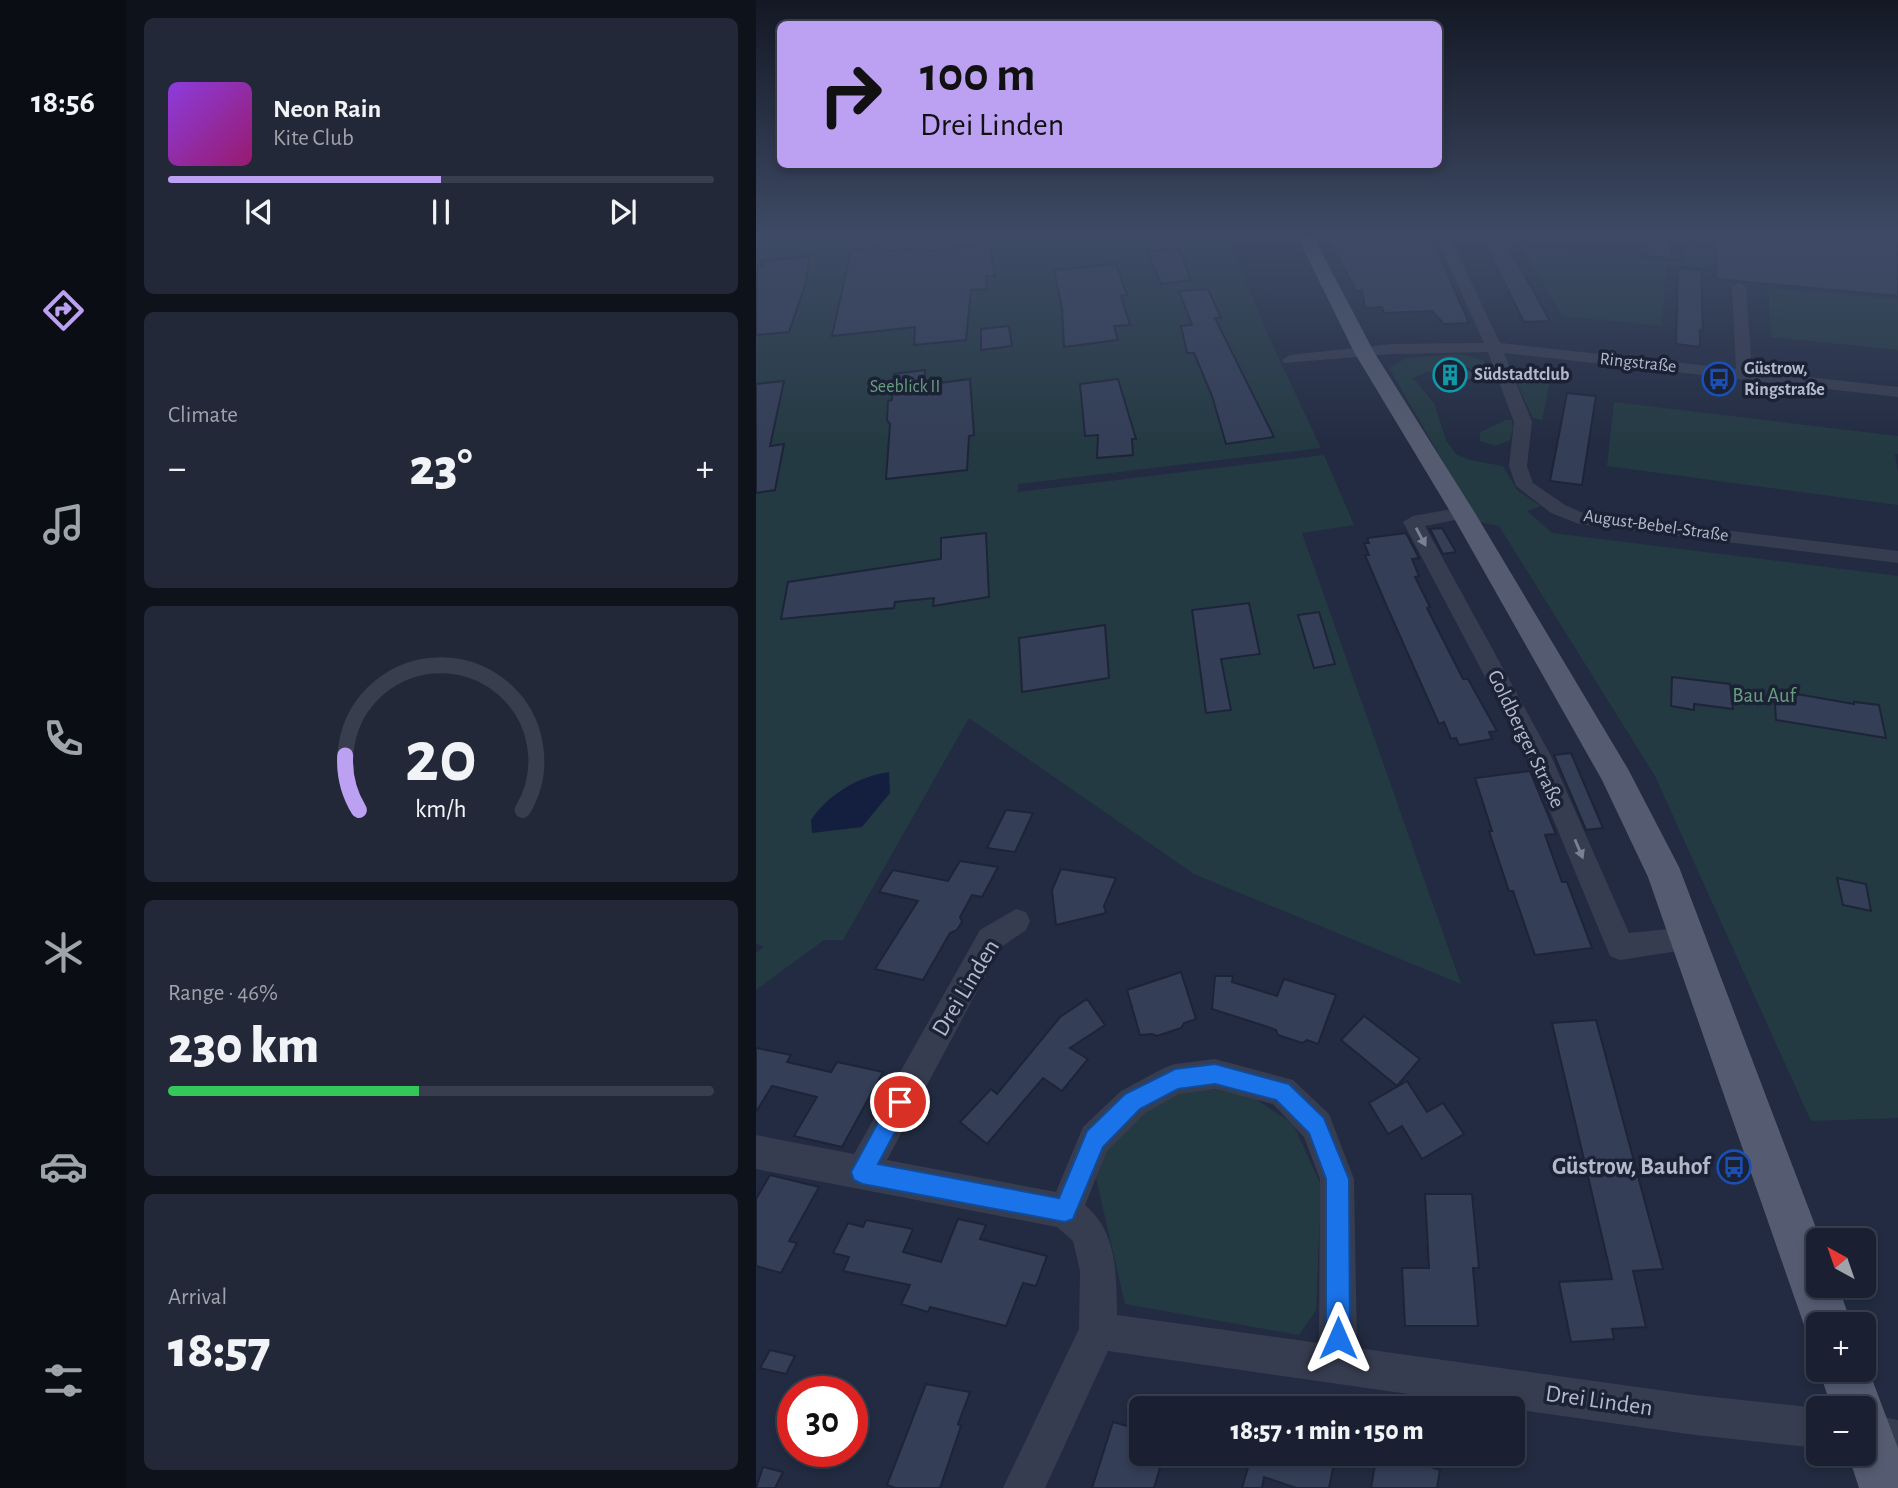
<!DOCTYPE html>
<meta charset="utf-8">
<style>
:root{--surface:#1a2031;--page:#232839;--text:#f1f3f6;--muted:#9fa3ab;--line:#383e4d;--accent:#bca0f2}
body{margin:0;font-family:"Alegreya Sans",sans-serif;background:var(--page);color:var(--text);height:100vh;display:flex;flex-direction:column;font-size:26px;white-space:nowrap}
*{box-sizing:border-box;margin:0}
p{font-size:23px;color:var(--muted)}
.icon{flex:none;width:38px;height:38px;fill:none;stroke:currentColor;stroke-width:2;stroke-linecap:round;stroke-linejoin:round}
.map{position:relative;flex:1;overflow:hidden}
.details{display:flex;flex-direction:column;gap:18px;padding:18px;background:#0e121b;width:630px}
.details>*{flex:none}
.banner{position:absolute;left:21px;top:21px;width:665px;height:147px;border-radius:10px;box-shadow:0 4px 10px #0003,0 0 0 2px var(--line);background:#bca0f2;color:#111;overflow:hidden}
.needle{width:46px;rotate:320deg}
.fabs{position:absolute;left:1050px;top:1228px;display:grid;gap:14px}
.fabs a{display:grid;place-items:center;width:70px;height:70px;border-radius:10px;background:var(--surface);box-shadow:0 4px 10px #0003,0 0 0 2px var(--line);font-size:35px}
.speed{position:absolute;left:21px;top:1376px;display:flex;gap:14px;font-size:35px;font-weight:700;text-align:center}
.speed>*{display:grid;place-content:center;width:91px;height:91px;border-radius:50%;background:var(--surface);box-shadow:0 4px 10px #0003,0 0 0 2px var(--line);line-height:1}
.speed .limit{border:10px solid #d22;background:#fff;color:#111}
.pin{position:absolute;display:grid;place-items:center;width:60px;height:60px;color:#fff;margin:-30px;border:4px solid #fff;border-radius:50%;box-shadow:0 2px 7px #0007}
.me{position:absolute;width:77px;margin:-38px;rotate:0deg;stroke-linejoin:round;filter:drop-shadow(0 0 5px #0008)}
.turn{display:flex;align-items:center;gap:24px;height:147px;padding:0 28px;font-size:32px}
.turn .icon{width:91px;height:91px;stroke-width:2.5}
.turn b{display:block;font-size:49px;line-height:60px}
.big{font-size:52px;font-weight:800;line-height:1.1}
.details .tile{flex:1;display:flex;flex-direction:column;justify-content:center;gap:10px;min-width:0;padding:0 24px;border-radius:10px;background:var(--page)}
.details .dial{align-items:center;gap:0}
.dial svg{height:182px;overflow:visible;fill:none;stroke:var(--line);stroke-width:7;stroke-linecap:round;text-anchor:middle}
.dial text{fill:var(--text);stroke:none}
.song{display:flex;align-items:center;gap:21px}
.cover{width:84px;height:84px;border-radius:10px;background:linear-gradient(135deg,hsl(270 70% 55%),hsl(320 70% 35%))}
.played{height:7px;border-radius:4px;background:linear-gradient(90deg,var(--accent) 50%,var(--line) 50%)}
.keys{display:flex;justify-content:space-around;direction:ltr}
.heat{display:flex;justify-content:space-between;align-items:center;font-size:38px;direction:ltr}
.charge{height:10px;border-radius:5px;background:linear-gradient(90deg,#34c759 46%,var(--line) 0)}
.trip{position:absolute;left:373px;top:1396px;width:396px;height:70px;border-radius:10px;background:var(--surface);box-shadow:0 4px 10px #0003,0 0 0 2px var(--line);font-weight:800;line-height:70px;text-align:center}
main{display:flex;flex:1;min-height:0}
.tab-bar{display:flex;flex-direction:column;width:126px;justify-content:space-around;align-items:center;background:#0a0d14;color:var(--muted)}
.tab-bar .icon{width:49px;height:49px}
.tab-bar .active{color:var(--accent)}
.tab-bar b{font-size:32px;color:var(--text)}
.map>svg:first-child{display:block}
</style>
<main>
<nav class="tab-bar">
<b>18:56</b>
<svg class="icon active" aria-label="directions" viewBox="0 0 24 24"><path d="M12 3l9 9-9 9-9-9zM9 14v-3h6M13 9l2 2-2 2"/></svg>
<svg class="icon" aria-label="music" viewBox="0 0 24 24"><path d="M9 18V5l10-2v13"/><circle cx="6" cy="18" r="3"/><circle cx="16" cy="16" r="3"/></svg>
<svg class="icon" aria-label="phone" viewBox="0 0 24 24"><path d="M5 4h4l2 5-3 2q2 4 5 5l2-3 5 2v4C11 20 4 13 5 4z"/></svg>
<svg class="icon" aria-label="climate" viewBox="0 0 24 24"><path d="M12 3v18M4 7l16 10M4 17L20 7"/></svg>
<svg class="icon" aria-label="car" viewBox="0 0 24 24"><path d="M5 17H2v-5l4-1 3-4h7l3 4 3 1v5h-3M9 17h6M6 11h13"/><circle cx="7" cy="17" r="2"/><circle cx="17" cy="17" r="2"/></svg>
<svg class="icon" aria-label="filters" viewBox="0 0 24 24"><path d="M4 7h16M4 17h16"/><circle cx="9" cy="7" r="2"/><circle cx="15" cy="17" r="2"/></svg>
</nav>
<section class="details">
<div class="tile">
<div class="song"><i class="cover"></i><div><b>Neon Rain</b><p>Kite Club</p></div></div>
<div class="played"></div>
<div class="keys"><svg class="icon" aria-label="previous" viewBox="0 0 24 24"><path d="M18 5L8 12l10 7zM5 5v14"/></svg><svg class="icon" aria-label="pause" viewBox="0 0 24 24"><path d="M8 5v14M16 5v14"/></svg><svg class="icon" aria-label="next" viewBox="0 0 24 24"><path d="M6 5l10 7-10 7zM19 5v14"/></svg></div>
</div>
<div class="tile"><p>Climate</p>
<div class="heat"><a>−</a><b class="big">23°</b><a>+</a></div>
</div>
<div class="tile dial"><svg viewBox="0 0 100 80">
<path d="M14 69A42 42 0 1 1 86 69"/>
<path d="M14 69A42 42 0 0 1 8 45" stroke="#bca0f2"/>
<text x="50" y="56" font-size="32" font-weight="700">20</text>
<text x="50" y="72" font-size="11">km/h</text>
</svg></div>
<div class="tile"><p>Range · 46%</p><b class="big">230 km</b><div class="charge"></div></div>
<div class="tile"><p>Arrival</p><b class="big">18:57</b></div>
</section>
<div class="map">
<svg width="1142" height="1488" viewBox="0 0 1142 1488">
<rect width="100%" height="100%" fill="#222b41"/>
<g fill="#243a42">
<path d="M0 238H472L512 335 565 448 262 484V492L568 455 598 525 546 533 705 984 438 874 213 718 87 940H68L0 990V953L8 947 0 943Z"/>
<path d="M766 247 928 263 930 247 1142 266 950 264V268L910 264 906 326 806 316Z"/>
<path d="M1012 288 1142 299V350L1015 337Z"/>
<path d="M704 354 727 360 737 374 728 377 703 364 677 374 673 371 657 378 678 403 690 440 700 454 714 460 747 466 761 490 785 506 771 511 796 533 1142 576V1118L1055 1121 899 776 743 526 722 522 633 368 650 358Z"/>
<path d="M755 370 796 373 786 420 777 418Z"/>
<path d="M858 402 1142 436V454H1139L1142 472V505L851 466Z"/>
<path d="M750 420H756L757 428 754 440 740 446 724 441V432Z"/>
<path d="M447 1087 498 1098 537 1124 565 1185 560 1310 543 1335 369 1304 340 1178 354 1142 395 1101Z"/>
</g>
<path fill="#141f40" d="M133 772 134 793 106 827 56 833 55 820C71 795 103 776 133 772Z"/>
<g fill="#343e57" stroke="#1e2438" stroke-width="2">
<path d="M572 238H676L713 323 688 324 676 311 628 313 626 307 609 308 606 290 600 291Z"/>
<path d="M726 238H748L794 321 768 322Z"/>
<path d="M893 238H915V258L891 256Z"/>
<path d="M959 238H1011L1057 242V238H1142V296L960 279Z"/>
<path d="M233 245 239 276H230L231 289 215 290 210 340 158 345 159 327 76 336 95 250 125 247 124 252 167 248 168 251Z"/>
<path d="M423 248 435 280 405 284 391 252Z"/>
<path d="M54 256 49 285 33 332 0 335 1 266H6V261Z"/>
<path d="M360 264 371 295 365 296 374 325 358 326 362 340 308 347 306 308 298 270Z"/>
<path d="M922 268 945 270 947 331 944 330V347L920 344Z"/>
<path d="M452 289 465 318H459L518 437 470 444 456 396 438 353H431L425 326 436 325 423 291Z"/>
<path d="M253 326 256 346 225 350V329Z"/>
<path d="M703 364 725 376 699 386 677 374Z"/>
<path d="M169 370 168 385 214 379 218 435 213 436 211 470 130 479 134 424 131 420 132 401 136 400 138 374Z"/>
<path d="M362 379 380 439H376L377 455 341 458 342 435 329 436 324 384Z"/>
<path d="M28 381 14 446 28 444 19 490 0 493V384Z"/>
<path d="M811 393 840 396 826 485 794 481Z"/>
<path d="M686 528 700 552 687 554 674 529Z"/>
<path d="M230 533 233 597 177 606 178 598 139 602 138 608 25 619 32 582 185 559V538Z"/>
<path d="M650 533 663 558 656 559 663 576 659 577 674 607 671 608 707 679H712L741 731 733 732 736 739 703 745 700 738 695 739 688 722 683 724 628 600 609 555H613L608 543H613L611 538Z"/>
<path d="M493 603 504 654 465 659 475 710 450 713 436 610Z"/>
<path d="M563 612 579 664 558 668 542 615Z"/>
<path d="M349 625 353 678 266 692 263 638Z"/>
<path d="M916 677 974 684 977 709 938 704V710L915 706Z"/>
<path d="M1018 690 1098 704V702L1123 705 1130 738 1020 720Z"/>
<path d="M815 753 847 828 830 830 798 755Z"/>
<path d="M774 771 800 834 789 835 806 882H811L836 948 779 955 757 891H753L733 831H736L719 778Z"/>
<path d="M250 810 277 813 259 852 231 848Z"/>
<path d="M204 861 242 867 226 897 216 895 204 917 206 922 201 930 194 933 167 980 119 969 162 901 123 892 137 870 192 881Z"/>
<path d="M305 869 360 878 348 906 350 913 300 925 296 890Z"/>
<path d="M1081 878 1110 884 1115 911 1087 905Z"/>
<path d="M425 972 440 1019 428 1023 425 1028 401 1036 396 1034 384 1035 371 990Z"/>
<path d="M459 976H477L476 982 521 996 528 979 580 995 562 1044 551 1040 546 1043 522 1035 520 1030 509 1026 456 1009Z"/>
<path d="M331 999 349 1025 314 1048 332 1059 306 1091 287 1078 231 1144 204 1122 235 1089 241 1094 304 1017Z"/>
<path d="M608 1016 664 1059 641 1086 585 1040Z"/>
<path d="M840 1020 907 1269 877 1271 890 1327 856 1329 858 1339 815 1342 803 1282 856 1279 796 1023Z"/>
<path d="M0 1048 35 1055 31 1062 75 1072 81 1062 127 1072 86 1147 38 1136 61 1097 16 1086 0 1112Z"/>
<path d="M651 1081 671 1112 687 1103 708 1134 666 1159 646 1126 632 1134 613 1103Z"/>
<path d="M14 1175 63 1187 33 1241 41 1243 25 1273 0 1266V1199Z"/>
<path d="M669 1194H716L723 1268H717L722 1326H649L646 1268H673Z"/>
<path d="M202 1219 230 1225 224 1239 291 1256 280 1286 267 1283 250 1326 174 1307 172 1312 145 1304 154 1285 87 1271 93 1257 77 1253 92 1223 107 1227 110 1220 157 1229 147 1252 185 1262Z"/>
<path d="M14 1350 39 1356 30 1374 4 1368Z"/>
<path d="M170 1384 214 1392 202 1424 205 1426 184 1488H139L131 1485Z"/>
<path d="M357 1422 385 1430V1454H408L398 1488H336Z"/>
<path d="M496 1454H580L573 1488H540L508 1477 506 1488H486Z"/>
<path d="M621 1454H635L684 1470 681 1488H615Z"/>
<path d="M7 1467 27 1472 19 1488H0Z"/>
</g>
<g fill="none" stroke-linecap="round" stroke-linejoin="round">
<g fill="#373d50" fill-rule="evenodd">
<path d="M681 238H694L744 343 980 369 976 287 983 283 990 287 996 371 1142 387V397L748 353 776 422 771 466 777 483 809 505 827 513 1142 551V563L823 524 795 513 760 486 753 466 758 422 732 352 636 354 528 363 526 360 534 355 636 344 728 343Z"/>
<path d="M707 507 717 513 714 517 669 526 795 756 873 933 932 927 942 930 946 939 942 948 864 960 854 956 771 756 647 522 657 516Z"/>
<path d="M260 909 270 912 274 921 270 930 244 948 131 1160 300 1192 327 1127 365 1091 408 1068 419 1064 459 1059 537 1080 573 1114 598 1179 601 1348 939 1395 1062 1408V1448L939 1435 352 1351 289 1488H247L323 1329 324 1271 317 1241 301 1227 0 1169V1135L98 1154 224 930ZM459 1089 517 1104 548 1137 564 1179 563 1343 361 1315C360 1274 362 1233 329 1205L351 1151 389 1113 423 1094Z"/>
<path d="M1108 1413 1142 1420V1460L1108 1453Z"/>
</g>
<g fill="#555c71" fill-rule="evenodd">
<path d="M542 238H558L618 352 719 513 872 769 923 867 1065 1241H1062V1286H1082L1096 1325H1062V1345L1055 1342 1048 1325 892 877 846 780 695 513 598 352Z"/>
<path d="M1108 1358 1142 1448V1488H1103L1092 1454H1108V1409H1076L1063 1370H1108Z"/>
</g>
</g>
<defs><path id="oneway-solid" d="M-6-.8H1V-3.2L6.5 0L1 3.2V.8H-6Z" transform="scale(1.75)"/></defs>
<g fill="#7b8194">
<use href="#oneway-solid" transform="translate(665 537) rotate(62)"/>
<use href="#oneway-solid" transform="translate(823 849) rotate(67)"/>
</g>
<linearGradient id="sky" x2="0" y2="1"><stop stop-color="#131824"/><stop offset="0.53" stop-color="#3e4a65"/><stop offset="1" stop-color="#3e4a65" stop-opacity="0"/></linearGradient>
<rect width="1142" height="446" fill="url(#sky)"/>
<path fill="#1a73e8" stroke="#114b97" stroke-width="2" d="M459 1064 533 1084 568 1118 593 1179 594 1338 591 1346 582 1350 573 1346 570 1338V1179L553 1133 520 1100 459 1084 422 1089 384 1109 347 1147 317 1219 309 1222 106 1184 98 1180 95 1172 137 1095 144 1092 152 1095 155 1102 122 1164 303 1198 331 1131 369 1094 419 1069Z"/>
<defs>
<symbol id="building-ring" viewBox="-11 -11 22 22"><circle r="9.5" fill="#1c2236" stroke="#0f9aa8" stroke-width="1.5"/><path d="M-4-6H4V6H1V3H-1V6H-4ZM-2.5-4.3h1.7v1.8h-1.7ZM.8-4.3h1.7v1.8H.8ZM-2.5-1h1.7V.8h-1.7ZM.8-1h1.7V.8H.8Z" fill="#0f9aa8"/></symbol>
<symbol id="bus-ring" viewBox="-11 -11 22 22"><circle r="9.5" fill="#1c2236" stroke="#1a4fb4" stroke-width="1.5"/><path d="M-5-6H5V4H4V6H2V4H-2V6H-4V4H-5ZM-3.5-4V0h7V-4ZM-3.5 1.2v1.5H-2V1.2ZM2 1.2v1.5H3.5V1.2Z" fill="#1a4fb4"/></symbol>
</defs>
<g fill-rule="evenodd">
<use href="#building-ring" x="675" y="356" width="38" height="38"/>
<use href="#bus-ring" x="944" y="360" width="38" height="38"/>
<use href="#bus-ring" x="959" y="1148" width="38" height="38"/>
</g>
<g text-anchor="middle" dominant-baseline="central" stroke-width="7" stroke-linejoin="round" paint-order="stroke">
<g font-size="18" fill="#b3b9cb" stroke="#1c2236">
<text transform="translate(882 363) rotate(6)">Ringstraße</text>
<text transform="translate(900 526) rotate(8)">August-Bebel-Straße</text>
</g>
<g font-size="18" font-weight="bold" fill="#b3b9cb" stroke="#1c2236" text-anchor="start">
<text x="988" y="369">Güstrow,<tspan x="988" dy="21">Ringstraße</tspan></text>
<text x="718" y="375">Südstadtclub</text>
</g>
<g font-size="18" fill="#689e7d" stroke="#1c2236">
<text x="149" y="387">Seeblick II</text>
</g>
<g font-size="21" fill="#689e7d" stroke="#1c2236">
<text x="1008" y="695">Bau Auf</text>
</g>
<g font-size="21" fill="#b3b9cb" stroke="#1c2236">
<text transform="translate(770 739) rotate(64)">Goldberger Straße</text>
</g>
<g font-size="24" fill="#b3b9cb" stroke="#1c2236">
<text transform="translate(210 988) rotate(-59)">Drei Linden</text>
<text transform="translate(843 1401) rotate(8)">Drei Linden</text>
</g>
<g font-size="24" font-weight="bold" fill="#b3b9cb" stroke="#1c2236" text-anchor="end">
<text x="954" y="1167">Güstrow, Bauhof</text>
</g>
</g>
</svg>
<div class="fabs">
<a><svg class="needle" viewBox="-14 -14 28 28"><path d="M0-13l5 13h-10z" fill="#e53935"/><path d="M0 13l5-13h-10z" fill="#9fa3ab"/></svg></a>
<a>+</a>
<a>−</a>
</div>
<div class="speed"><div class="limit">30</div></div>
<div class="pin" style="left:144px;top:1102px;background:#d93025"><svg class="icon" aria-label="arrive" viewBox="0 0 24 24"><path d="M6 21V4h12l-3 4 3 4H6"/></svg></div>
<svg class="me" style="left:582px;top:1338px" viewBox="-20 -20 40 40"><path d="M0-17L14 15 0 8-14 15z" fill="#1a73e8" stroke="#fff" stroke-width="4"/></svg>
<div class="trip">18:57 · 1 min · 150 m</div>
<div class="banner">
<div class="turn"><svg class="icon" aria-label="right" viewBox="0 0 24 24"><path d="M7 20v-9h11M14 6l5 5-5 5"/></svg><div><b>100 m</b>Drei Linden</div></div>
</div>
</div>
</main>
